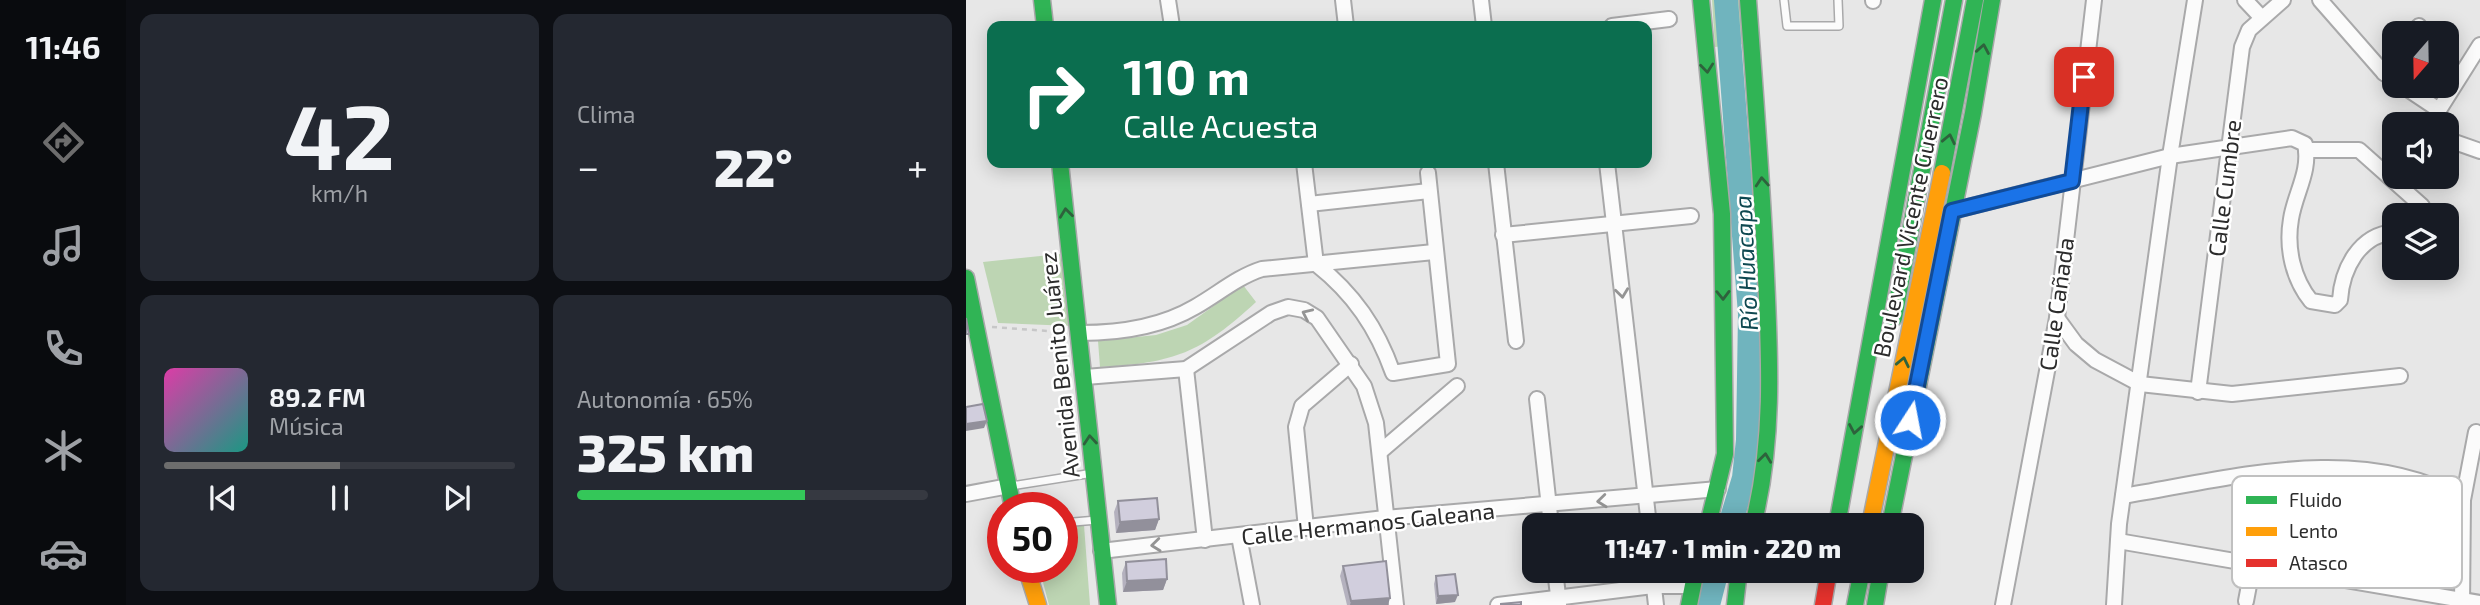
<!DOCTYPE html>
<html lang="es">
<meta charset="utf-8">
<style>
:root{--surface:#171b24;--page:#242831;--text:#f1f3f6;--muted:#9ea1a6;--line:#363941;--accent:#6d6d6d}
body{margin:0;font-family:"Exo 2",sans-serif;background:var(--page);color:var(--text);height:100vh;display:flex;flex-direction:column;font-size:26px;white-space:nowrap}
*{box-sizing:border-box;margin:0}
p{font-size:23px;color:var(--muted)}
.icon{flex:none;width:38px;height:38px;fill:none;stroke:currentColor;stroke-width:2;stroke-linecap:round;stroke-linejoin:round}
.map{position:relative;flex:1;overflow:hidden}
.panel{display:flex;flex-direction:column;gap:14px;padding:14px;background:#0d0f14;width:840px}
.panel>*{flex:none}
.banner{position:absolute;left:21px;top:21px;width:665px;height:147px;border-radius:14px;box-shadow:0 4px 18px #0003;background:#0b6e4f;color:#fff;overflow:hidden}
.needle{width:46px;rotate:200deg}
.controls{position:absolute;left:1416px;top:21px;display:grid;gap:14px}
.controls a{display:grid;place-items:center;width:77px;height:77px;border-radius:14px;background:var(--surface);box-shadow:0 4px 18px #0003;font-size:35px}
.speed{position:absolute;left:21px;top:492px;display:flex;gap:14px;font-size:35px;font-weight:700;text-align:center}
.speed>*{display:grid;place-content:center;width:91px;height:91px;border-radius:50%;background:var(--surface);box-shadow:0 4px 18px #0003;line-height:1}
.speed .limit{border:10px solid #d22;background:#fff;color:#111}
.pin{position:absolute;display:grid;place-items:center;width:60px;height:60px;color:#fff;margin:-30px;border-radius:14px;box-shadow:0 4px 10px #0006}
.me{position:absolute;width:77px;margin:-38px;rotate:11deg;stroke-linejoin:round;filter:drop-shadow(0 0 5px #0008)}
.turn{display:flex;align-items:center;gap:24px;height:147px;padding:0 21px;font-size:32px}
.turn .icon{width:91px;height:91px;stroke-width:2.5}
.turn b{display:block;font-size:49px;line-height:60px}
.big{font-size:52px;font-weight:800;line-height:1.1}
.panel .widget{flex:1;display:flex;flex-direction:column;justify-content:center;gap:10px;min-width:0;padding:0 24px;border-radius:14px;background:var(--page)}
.panel .dial{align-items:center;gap:0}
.dial b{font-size:91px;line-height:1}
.song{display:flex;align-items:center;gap:21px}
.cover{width:84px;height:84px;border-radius:10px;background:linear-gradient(135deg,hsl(320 70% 55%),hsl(170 70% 35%))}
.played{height:7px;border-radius:4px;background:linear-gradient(90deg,var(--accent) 50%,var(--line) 50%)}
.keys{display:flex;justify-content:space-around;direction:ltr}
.heat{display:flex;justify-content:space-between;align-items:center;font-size:38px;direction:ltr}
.charge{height:10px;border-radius:5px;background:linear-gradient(90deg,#34c759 65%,var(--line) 0)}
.panel .tiles{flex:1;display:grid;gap:14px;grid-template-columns:repeat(2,1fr)}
.trip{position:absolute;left:556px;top:513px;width:402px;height:70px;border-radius:14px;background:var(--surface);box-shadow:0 4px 18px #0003;font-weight:800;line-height:70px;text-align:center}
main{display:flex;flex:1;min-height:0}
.tabs{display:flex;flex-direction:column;width:126px;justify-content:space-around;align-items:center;background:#090b0e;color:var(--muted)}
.tabs .icon{width:49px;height:49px}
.tabs .selected{color:var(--accent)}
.tabs b{font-size:32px;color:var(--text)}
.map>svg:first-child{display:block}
</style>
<main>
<nav class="tabs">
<b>11:46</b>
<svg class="icon selected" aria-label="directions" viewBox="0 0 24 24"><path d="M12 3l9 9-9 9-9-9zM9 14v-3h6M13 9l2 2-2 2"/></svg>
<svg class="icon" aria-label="music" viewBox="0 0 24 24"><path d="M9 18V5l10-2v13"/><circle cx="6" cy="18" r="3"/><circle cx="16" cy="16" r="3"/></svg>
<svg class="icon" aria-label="phone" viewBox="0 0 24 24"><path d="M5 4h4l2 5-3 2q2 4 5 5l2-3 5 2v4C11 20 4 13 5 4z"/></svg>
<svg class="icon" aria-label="climate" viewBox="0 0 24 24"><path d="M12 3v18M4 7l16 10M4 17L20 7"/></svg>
<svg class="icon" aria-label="car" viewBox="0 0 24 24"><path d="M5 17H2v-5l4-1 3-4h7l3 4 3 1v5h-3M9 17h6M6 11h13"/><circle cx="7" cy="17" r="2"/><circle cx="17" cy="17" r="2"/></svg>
</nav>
<section class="panel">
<div class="tiles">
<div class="widget dial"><b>42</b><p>km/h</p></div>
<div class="widget"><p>Clima</p>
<div class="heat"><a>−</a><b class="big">22°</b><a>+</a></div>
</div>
<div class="widget">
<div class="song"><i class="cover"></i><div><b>89.2 FM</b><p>Música</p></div></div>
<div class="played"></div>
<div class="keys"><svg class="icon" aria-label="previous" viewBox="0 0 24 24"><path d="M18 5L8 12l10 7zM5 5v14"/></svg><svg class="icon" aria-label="pause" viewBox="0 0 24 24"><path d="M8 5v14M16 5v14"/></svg><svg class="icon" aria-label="next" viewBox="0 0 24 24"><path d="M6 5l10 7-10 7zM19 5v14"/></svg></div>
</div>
<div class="widget"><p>Autonomía · 65%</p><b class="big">325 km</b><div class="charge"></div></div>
</div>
</section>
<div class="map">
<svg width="1514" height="605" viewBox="0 0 1514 605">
<rect width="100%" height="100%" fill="#e7e7e7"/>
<g fill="#bdd5b3">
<path d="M746 0H774L778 44 749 47Z"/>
<path d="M94 254 106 326 32 323 17 262Z"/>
<path d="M277 285 290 302C235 353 208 363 134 367L132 341 190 335 221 325Z"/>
<path d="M118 525 124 605H83L73 567H96V528Z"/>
</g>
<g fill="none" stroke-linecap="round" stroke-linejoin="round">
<g stroke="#70b4be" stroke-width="24">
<path d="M760 0 784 314 782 440 778 478 764 525"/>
<path d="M742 605 751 570"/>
</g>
<defs>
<g id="lane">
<path d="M818 0 821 26H873L872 0"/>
<path d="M45 486 127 473"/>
<path d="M96 523 131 520"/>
</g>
<g id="street">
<path d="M202 0 206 26"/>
<path d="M377 0 380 26"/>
<path d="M515 0 518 26"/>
<path d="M1279 0 1295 17"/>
<path d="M1354 0 1418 73 1428 80"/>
<path d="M907 1V0"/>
<path d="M646 26 703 19"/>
<path d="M1447 33 1453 26"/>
<path d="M1418 73 1428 59"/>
<path d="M1437 86 1473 110"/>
<path d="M1470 124 1473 110 1514 45"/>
<path d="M1480 139 1514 151"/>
<path d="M1340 150H1393L1456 206"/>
<path d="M338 163 350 264"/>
<path d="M530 163 550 341"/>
<path d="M641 163 683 525"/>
<path d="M343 204 463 191"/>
<path d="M986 211 1204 156 1326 138 1339 144C1345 171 1329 193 1325 219 1320 248 1327 279 1345 301L1369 305 1374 300C1376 269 1393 235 1428 232"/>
<path d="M537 235 725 216"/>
<path d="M350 264C388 294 411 328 427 373L482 364 462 173"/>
<path d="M1091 318 1110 344 1129 360 1174 384 1266 394 1434 376"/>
<path d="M114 333C153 333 195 327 229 307 252 294 271 277 296 269L468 252"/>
<path d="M220 369 239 540"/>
<path d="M119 377 220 369 305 313 322 307 338 310 351 318 398 386 410 423 430 605"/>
<path d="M1232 392 1276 47 1283 30 1317 0"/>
<path d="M571 399 585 525"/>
<path d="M415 451 491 386"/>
<path d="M0 494 43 486"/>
<path d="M1157 496C1267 478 1394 441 1497 500"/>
<path d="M340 528 330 427 336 406 385 364"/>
<path d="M273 536 286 605"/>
<path d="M1152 541 1514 603"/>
<path d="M135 551 419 518 752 489"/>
<path d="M589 570 593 604"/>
<path d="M686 570 690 605"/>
<path d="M1280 601 1287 564"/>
<path d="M532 605 687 586H727"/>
<path d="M1037 605 1091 318 1128 0"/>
<path d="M1148 605 1153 524 1204 156 1229 0"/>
<path d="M1496 605 1497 500 1510 432"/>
</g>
<g id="fast">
<path d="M76 0 79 26"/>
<path d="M735 0 756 214 759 454 742 525"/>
<path d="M782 0C789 92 796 184 800 276 804 360 808 443 787 525"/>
<path d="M94 163 142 605"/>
<path d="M976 173 1009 0"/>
<path d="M0 278 47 508"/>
<path d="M928 318 988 0"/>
<path d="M871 525 967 0"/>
<path d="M924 525 1007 113 1026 0"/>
<path d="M723 605 730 570"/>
<path d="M769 605 773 570"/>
<path d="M889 605 896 570"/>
<path d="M909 605 915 570"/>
</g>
<g id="slow">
<path d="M904 525 976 173"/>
<path d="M60 567 72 605"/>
</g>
<path id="jam" d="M857 605 863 570"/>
</defs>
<use href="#lane" stroke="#a9a9aa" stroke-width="10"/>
<use href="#street" stroke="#a9a9aa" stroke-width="18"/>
<use href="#fast" stroke="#a9a9aa" stroke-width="19"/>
<use href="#slow" stroke="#a9a9aa" stroke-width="19"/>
<use href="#jam" stroke="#a9a9aa" stroke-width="19"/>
<path stroke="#c7c7c8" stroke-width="2.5" stroke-dasharray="5 5" stroke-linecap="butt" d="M26 327 96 332"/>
<use href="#lane" stroke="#fbfbfb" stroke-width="7"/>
<use href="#street" stroke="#fbfbfb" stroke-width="14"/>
<use href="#fast" stroke="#30b455" stroke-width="16"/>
<use href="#slow" stroke="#ff9f0a" stroke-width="16"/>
<use href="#jam" stroke="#e5322d" stroke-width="16"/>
</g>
<g fill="#b4b1be">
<path d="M152 501 193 519 189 530 150 533 148 512Z"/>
<path d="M160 562 201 579 197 590 157 592 156 573Z"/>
<path d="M377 566 422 605H381L374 576Z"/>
<path d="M470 576 489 602 470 604 468 584Z"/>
</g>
<g fill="#92909b">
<path d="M21 421 18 428 0 431V424Z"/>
<path d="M193 519 189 530 150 533 154 522Z"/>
<path d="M201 579 197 590 157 592 161 581Z"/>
<path d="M492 595 489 602 470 604 472 596Z"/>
<path d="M424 598 422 605H384L385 601Z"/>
</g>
<g fill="#d1cedd" stroke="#92909b" stroke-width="2">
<path d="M0 318 3 334H0Z"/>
<path d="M17 404 21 421 0 424V407Z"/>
<path d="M191 498 193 519 154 522 152 501Z"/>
<path d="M200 559 201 579 161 581 160 562Z"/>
<path d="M420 561 424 598 385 601 377 566Z"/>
<path d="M489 574 492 595 472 596 470 576Z"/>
<path d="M555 602V605H535V604Z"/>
</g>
<defs><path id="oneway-chevron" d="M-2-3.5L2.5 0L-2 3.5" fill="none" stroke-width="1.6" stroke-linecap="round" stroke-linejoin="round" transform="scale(1.75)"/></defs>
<g stroke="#2e623c">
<use href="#oneway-chevron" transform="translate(1017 49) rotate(-80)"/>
<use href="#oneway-chevron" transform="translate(741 68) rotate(84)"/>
<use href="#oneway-chevron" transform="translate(983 139) rotate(-78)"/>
<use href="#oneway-chevron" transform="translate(796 182) rotate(-94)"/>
<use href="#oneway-chevron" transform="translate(100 213) rotate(-97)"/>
<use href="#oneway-chevron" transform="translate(757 295) rotate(89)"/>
<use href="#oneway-chevron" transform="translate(937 362) rotate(-78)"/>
<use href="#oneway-chevron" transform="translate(889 429) rotate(100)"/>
<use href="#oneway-chevron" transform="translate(124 440) rotate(-95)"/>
<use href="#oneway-chevron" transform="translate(799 458) rotate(-83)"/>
</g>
<g stroke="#949494">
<use href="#oneway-chevron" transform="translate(656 293) rotate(83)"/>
<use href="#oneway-chevron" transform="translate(341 314) rotate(-155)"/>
<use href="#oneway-chevron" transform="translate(636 501) rotate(174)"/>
<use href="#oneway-chevron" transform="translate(190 545) rotate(174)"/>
</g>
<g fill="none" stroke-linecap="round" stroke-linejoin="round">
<defs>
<path id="route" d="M944 420 986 211 1106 181 1118 77"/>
</defs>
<use href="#route" stroke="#114b97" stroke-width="18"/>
<use href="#route" stroke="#1a73e8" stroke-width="12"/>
</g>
<g text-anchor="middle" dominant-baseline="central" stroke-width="5" stroke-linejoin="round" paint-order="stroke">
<g font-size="23" fill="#2c2c2c" stroke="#fff">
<text transform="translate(1258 188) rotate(-83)">Calle Cumbre</text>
<text transform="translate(944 217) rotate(-78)">Boulevard Vicente Guerrero</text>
<text transform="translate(1090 304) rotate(-82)">Calle Cañada</text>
<text transform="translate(93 365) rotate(-96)">Avenida Benito Juárez</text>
<text transform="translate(402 523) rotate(-6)">Calle Hermanos Galeana</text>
</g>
<g font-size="24" font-style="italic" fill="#0e4850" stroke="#fff">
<text transform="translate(779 263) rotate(-93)">Río Huacapa</text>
</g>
</g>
<rect x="1266" y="476" width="230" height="112" rx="10" fill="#fff" stroke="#c0c0c0" stroke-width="2"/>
<rect x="1280" y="496" width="31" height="8" fill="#30b455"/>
<rect x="1280" y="527" width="31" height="9" fill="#ff9f0a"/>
<rect x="1280" y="559" width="31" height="8" fill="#e5322d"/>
<g font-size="19" fill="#2c2c2c">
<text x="1323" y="507">Fluido</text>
<text x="1323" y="538">Lento</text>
<text x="1323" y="570">Atasco</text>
</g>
</svg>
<div class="controls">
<a><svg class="needle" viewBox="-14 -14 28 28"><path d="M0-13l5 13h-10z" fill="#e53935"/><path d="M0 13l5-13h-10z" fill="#9ea1a6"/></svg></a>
<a><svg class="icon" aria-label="sound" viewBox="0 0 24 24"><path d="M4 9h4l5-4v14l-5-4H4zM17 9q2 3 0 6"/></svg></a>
<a><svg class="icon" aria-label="layers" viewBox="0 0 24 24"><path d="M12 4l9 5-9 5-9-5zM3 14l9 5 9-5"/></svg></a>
</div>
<div class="speed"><div class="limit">50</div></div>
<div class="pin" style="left:1118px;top:77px;background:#d93025"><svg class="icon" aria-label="arrive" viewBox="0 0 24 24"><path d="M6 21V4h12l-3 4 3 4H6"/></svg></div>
<svg class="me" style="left:944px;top:420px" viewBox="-20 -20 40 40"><circle r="17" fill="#1a73e8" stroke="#fff" stroke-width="3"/><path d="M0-11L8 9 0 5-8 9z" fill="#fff"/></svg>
<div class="trip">11:47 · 1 min · 220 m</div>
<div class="banner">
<div class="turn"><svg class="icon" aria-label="right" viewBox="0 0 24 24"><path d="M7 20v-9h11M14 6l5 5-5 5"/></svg><div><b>110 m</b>Calle Acuesta</div></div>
</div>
</div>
</main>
